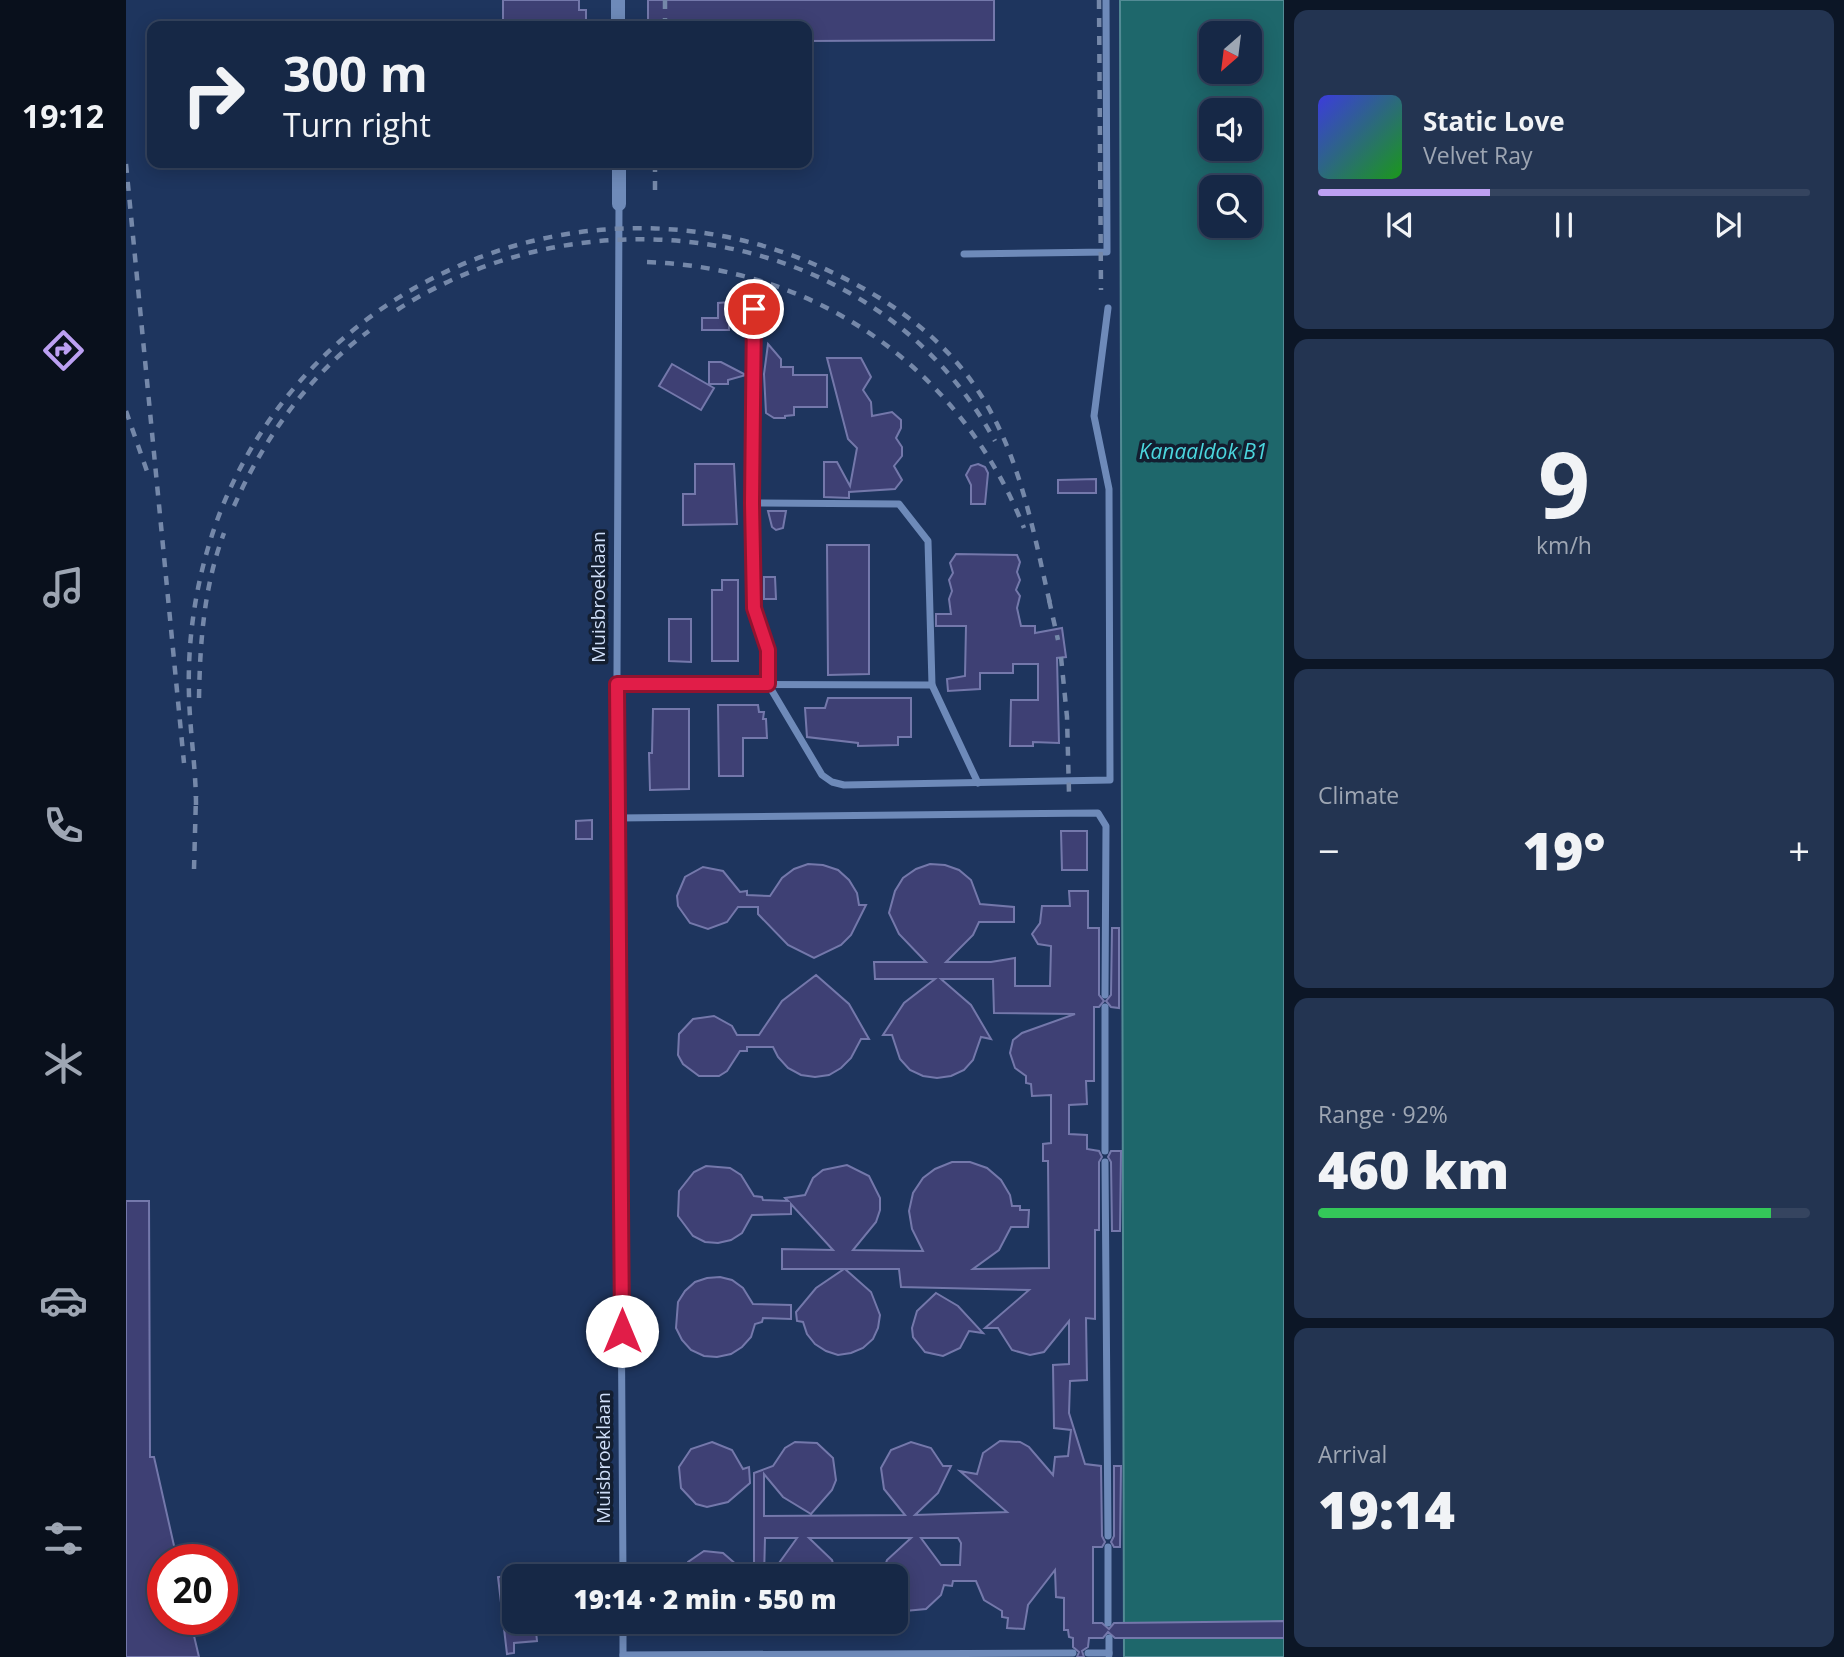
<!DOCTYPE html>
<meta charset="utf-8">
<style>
:root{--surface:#162846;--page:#233451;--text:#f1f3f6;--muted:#9ea6b3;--line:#35445f;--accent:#bca0f2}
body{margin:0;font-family:"Open Sans",sans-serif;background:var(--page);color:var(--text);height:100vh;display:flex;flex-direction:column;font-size:26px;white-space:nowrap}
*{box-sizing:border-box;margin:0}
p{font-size:23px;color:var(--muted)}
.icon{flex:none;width:38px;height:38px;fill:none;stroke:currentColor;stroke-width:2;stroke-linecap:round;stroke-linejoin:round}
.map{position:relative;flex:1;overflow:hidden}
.side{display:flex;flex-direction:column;gap:10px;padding:10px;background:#0c1626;width:560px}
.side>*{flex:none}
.guide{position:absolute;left:21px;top:21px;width:665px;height:147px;border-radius:14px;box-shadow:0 4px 18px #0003,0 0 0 2px var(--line);background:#162846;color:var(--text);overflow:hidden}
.needle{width:46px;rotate:208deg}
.fabs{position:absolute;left:1073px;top:21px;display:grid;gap:14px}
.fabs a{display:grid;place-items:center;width:63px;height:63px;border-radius:14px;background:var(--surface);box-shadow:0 4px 18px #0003,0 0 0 2px var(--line);font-size:35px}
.speed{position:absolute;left:21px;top:1544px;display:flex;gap:14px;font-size:35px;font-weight:700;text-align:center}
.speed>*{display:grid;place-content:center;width:91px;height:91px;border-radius:50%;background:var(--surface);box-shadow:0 4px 18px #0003,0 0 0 2px var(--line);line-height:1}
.speed .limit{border:10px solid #d22;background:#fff;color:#111}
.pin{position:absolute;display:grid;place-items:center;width:60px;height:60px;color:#fff;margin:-30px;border:4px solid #fff;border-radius:50%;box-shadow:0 2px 7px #0007}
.me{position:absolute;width:77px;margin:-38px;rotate:0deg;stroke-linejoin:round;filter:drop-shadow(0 0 5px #0008)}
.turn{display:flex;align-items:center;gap:24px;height:147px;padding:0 21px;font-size:32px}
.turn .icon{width:91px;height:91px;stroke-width:2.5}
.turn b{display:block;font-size:49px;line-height:60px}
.big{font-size:52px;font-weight:800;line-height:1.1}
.side .card{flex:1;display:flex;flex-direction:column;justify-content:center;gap:10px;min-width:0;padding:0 24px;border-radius:14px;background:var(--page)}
.side .dial{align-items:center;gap:0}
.dial b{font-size:91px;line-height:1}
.song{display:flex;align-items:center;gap:21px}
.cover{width:84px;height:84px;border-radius:10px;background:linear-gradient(135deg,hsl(240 70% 55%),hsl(120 70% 35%))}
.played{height:7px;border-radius:4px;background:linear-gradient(90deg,var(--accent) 35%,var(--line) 35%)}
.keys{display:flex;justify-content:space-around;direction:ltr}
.heat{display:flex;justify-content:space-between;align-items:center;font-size:38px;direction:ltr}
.charge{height:10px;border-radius:5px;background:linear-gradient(90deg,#34c759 92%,var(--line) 0)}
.trip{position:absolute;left:376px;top:1564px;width:406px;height:70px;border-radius:14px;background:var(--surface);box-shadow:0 4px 18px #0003,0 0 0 2px var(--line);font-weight:800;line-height:70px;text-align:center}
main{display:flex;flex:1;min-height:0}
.menu{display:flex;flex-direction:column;width:126px;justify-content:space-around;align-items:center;background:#09101c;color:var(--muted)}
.menu .icon{width:49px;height:49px}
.menu .current{color:var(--accent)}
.menu b{font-size:32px;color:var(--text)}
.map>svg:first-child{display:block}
</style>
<main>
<nav class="menu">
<b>19:12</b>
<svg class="icon current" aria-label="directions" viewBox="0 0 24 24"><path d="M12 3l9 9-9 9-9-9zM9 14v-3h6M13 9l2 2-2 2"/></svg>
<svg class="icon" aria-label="music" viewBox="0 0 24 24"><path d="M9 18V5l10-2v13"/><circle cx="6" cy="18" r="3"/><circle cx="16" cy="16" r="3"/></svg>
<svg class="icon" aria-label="phone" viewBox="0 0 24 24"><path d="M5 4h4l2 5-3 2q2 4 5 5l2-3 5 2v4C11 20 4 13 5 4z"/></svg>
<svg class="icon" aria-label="climate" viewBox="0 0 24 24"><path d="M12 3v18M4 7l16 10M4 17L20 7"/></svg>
<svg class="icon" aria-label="car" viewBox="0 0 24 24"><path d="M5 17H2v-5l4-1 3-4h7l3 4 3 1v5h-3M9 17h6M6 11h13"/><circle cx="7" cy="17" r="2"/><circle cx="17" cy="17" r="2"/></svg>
<svg class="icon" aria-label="filters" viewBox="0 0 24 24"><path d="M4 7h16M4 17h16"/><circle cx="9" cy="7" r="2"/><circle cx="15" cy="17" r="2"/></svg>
</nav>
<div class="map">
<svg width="1158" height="1657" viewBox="0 0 1158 1657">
<rect width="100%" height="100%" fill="#1e355e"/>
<path fill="#1e676b" stroke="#538b95" stroke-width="2" fill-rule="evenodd" d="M994 0H1158V1657H998ZM1085 33H1124V72H1085ZM1085 110H1124V149H1085ZM1085 187H1124V226H1085Z"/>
<g fill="#3e4074" stroke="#7478ab" stroke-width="2" fill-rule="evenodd">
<path d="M377 0H453V10H460V26H377Z"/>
<path d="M522 0H868V40L681 41V26H522Z"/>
<path d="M603 302V330H576V318H592V303Z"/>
<path d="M642 344 655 359V367H667V375H701V407H668V415L659 416V418H648L640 413 638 374Z"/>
<path d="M701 358H735L745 377 737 390 745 402 746 416 766 412 775 420V428L770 438 776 447V456L768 466 776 480 769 489 723 492V498L698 497V462H711L724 486 731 448 722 439Z"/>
<path d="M583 362H595L620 375 602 380V384H583Z"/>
<path d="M546 364 588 388 575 410 533 386Z"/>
<path d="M569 464H608L611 524 557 525V494H569Z"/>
<path d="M852 464 859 467 862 473 859 504H845V485L840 475 845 466Z"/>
<path d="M970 479V493H932V480Z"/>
<path d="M642 511H660L657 528 650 530 646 527Z"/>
<path d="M701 545H743V674L702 675Z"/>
<path d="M830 554 891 555 894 562 891 572 894 580 890 590 894 596 891 608 895 626H909V633L936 628 940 657 931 658 933 743 907 742V746H884L885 700H912V664H887V673H854V689L822 691 821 679 839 676 840 626H810V614H825L823 599 826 591 823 580 827 573 824 563Z"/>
<path d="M638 577H649L650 599H638Z"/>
<path d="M596 580H612V661H586V590H596Z"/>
<path d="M543 619H565V662L543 661Z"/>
<path d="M702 698H785V737H772V745L732 746V743L681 737 679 708H699Z"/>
<path d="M592 705H632L633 712H638L637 719H640L641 738H617V776H593Z"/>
<path d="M527 709H563V789L524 790 523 753H526Z"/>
<path d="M466 820V839H450V821Z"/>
<path d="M935 831H961V870H936Z"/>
<path d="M682 864 697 865 712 870 723 880 731 893 733 905H740L725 935 715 945 688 958 662 945 632 914V907H612L601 922 582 929 564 923 552 906 551 896 559 877 577 867 597 871 614 892 621 891V895L644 896 656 878 668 869Z"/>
<path d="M804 864 819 865 833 870 845 880 854 904 888 907V922H853L847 935 820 962H865L889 958V986H924L925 946 912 944 906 934 914 923 916 906H944L943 891H962V928H973V995L978 1001 973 1007H968V1081H960L961 1104 943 1105V1134L961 1135V1149L973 1151 976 1157 973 1162V1230H969V1319L960 1318 961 1380 944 1381 943 1413 959 1464 975 1466 976 1536 979 1542 976 1547H967V1623H976L983 1629 988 1623 1158 1621V1638H989L982 1632 977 1638H963L962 1647 956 1651 958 1657H951L953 1652 947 1647V1638L943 1637 942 1630H938V1598L930 1597 929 1570 902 1605 898 1629 881 1628 882 1618 876 1617V1611L858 1600 850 1581H827L826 1586 818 1585 815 1595 800 1609 779 1611 770 1607V1577H755L761 1560 785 1538H683L706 1560 711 1577H643L671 1538H639L638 1577H554L562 1562 578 1551 597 1553 612 1566 628 1563V1473L647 1466 659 1448 669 1442 691 1443 707 1458 710 1480 706 1490 685 1514 657 1497 638 1474V1516L779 1515 758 1489 755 1468 765 1450 785 1442 805 1448 817 1466H825L812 1493 789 1515 881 1512 834 1471 851 1474 857 1453 874 1441 894 1442 903 1447 927 1475 929 1457 942 1456 945 1430 928 1428 927 1365 943 1364V1321L918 1352 904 1355 886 1350 872 1328H859L903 1290 775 1287 773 1269H719L745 1292 754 1315 752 1328 747 1339 737 1348 725 1353 712 1355 700 1351 689 1344 681 1334 677 1322 671 1321 670 1312 690 1288 718 1269H656V1249L707 1250 665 1204V1214L626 1215 616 1233 605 1240 592 1243 579 1242 567 1236 552 1216 553 1191 568 1172 580 1166 604 1168 615 1175 628 1196 636 1197 637 1200 662 1201 659 1198 679 1195 687 1178 697 1170 721 1165 743 1176 754 1198V1210L750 1222 727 1250 797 1251 786 1229 783 1211 787 1193 797 1178 809 1169 826 1162H844L861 1168 875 1180 884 1195 886 1206H894V1210H903L902 1227H885L873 1250 847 1269 923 1268 922 1161H917V1144L925 1143V1095L906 1096 905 1084 900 1083V1076L889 1068 884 1053 887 1040 896 1033 949 1014 868 1013 867 979H815L845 1005 865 1039 855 1037 847 1060 838 1070 825 1076 811 1078 797 1076 784 1070 774 1059 766 1035H757L778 1003 809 979H749L748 962H800L773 934 763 913 769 891 777 878 790 869ZM795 1538H832L835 1543 834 1565H815Z"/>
<path d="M986 928H993V1008L985 1007 980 1001 985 995Z"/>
<path d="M690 975 723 1004 743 1039H735L725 1058 715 1068 703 1075 689 1077 675 1075 662 1068 652 1057 647 1047H621V1051H614L601 1071 593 1076H573L557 1064 552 1055 553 1034 567 1019 588 1016 606 1026 611 1035H633L656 1001Z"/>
<path d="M985 1151H995L994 1231H986L985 1162 982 1157Z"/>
<path d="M0 1201H23L24 1457H28L51 1559H37V1619H64L73 1657H0Z"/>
<path d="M594 1277 606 1280 617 1288 627 1304 665 1305V1319L637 1318 636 1322 629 1324 625 1337 616 1347 605 1354 591 1357 578 1356 565 1350 556 1340 550 1328 552 1302 559 1291 569 1282 581 1278Z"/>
<path d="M810 1293 832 1306 857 1333 843 1331 834 1348 817 1356 799 1352 787 1337 786 1328 791 1311Z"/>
<path d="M586 1442 606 1450 617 1469 623 1467 624 1483 602 1502 581 1507 570 1504 555 1488 553 1467 565 1449Z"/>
<path d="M988 1466H995L994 1547H988L985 1542 988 1536Z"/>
<path d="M388 1575V1622H409L411 1641 388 1643V1653L381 1654 372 1577Z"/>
</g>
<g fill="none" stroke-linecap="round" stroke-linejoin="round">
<g stroke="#6e8ab9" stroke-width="7">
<path d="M493 204 491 675 497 1577"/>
<path d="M838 254 981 252 980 0"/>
<path d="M628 309 626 503 628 608 642 650V684L696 775 706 782 718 785 984 780 983 489 968 416 982 308"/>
<path d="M626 503 773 504 802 541 806 685 852 783"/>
<path d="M491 684 806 685"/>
<path d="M492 818 972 813 980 826 979 995"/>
<path d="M979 1151V1007"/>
<path d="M979 1162 982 1536"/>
<path d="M982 1547V1623"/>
<path d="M497 1622V1656"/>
<path d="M983 1638V1655"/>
<path d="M962 1653H983"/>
<path d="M497 1655 947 1653"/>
</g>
<g stroke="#6e8ab9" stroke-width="14">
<path d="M492 0V26"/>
<path d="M493 163V204"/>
</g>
<g stroke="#7588a9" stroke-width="4.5" stroke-dasharray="9 9" stroke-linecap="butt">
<path d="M539 0V26"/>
<path d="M973 0 975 290"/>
<path d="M529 163V198"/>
<path d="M0 164 58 763"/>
<path d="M521 262C692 268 835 369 898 528"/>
<path d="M271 310C468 183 753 227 869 441"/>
<path d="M0 411 23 477"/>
<path d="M108 506C138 438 183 375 243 331"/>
<path d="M923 600 932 640"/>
<path d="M935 657 941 717 943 793"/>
<path d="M73 698C74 641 78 586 98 533"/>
<path d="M70 805C70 769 64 733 63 696 61 632 72 569 95 510 187 279 454 167 683 262 738 285 793 318 832 364 891 433 905 522 925 608"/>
<path d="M68 869 70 796"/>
</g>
</g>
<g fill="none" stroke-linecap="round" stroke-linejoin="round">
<defs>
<path id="route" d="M496 1331 491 684H642V650L628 608 626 503 628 309"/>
</defs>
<use href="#route" stroke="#92132f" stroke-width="18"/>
<use href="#route" stroke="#e11d48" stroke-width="12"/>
</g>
<g text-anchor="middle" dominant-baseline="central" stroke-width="7" stroke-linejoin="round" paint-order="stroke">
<g font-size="19" fill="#cfdef8" stroke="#131e30">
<text transform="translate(472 597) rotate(-90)">Muisbroeklaan</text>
<text transform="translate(477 1458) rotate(-90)">Muisbroeklaan</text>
</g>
<g font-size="21" font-style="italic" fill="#4bd6de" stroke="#131e30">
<text x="1077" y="451">Kanaaldok B1</text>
</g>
</g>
</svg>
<div class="fabs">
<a><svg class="needle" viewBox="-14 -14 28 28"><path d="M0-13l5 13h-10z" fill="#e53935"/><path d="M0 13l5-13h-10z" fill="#9ea6b3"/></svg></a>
<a><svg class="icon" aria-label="sound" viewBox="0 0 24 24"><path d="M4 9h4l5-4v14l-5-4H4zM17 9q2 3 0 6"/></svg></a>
<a><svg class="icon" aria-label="search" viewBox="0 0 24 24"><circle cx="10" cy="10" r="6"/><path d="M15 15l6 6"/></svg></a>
</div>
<div class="speed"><div class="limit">20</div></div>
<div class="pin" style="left:628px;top:309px;background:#d93025"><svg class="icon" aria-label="arrive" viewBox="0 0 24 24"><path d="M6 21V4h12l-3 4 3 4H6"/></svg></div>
<svg class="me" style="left:496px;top:1331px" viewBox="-20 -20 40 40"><circle r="19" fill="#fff"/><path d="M0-13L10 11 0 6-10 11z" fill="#e11d48"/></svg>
<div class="trip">19:14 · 2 min · 550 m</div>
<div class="guide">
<div class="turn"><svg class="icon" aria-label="right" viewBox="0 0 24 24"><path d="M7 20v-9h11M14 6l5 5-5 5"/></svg><div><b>300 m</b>Turn right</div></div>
</div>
</div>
<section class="side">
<div class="card">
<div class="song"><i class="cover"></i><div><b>Static Love</b><p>Velvet Ray</p></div></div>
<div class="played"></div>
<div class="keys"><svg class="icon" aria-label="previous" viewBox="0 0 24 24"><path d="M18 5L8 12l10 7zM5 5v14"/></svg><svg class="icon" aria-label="pause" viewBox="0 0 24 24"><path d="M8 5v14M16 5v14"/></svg><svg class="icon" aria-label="next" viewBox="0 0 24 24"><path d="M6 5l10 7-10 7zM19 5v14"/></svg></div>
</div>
<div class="card dial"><b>9</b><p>km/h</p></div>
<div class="card"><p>Climate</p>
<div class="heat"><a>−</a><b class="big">19°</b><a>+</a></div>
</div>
<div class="card"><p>Range · 92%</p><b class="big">460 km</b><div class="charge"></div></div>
<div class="card"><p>Arrival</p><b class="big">19:14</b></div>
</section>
</main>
